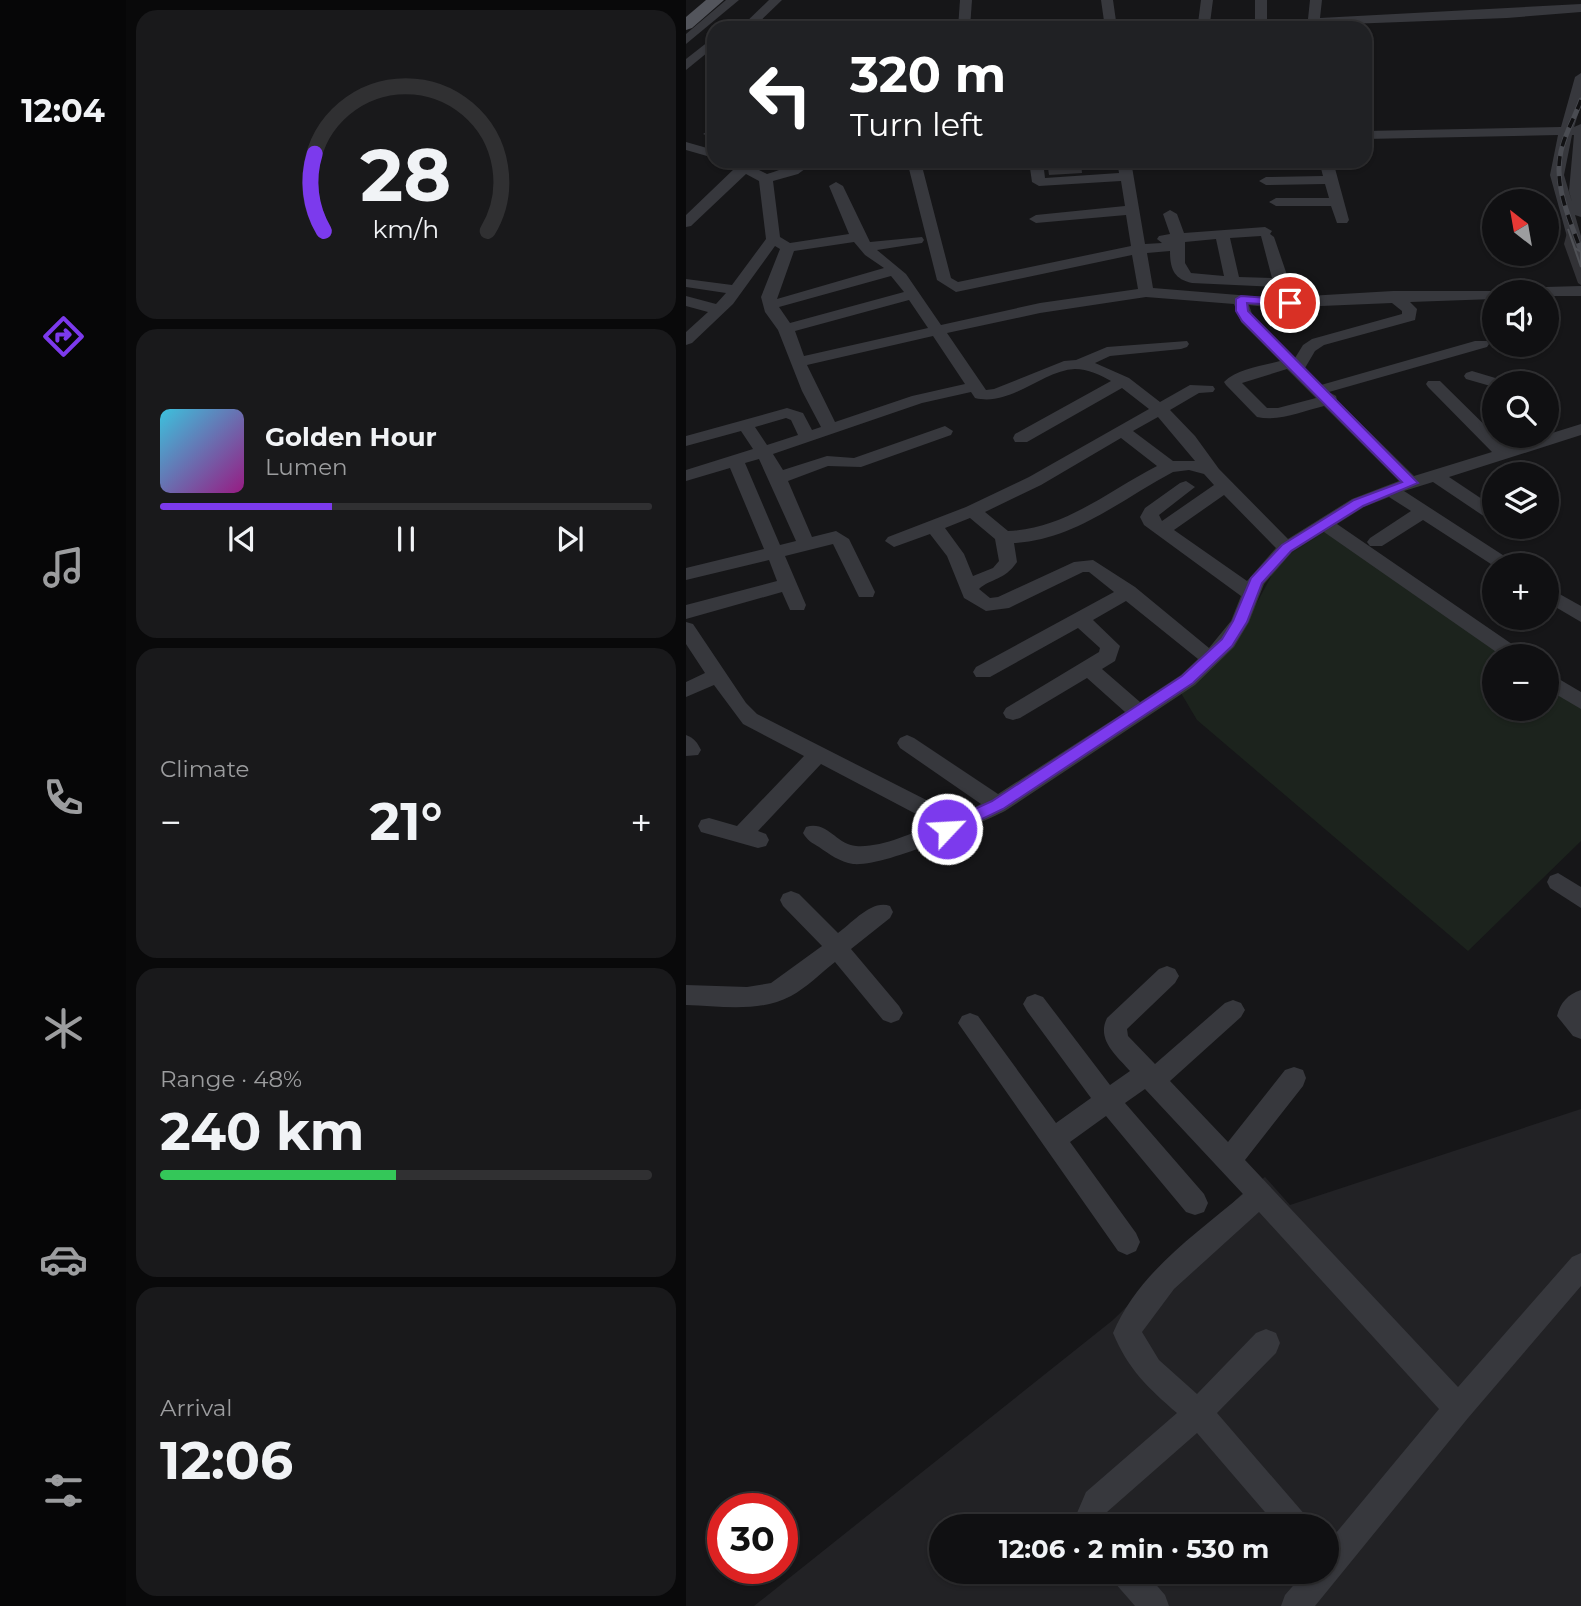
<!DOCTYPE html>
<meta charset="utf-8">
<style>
:root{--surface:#101012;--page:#19191b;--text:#f1f3f6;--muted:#9c9d9f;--line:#303032;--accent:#7c3aed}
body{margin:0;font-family:Montserrat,sans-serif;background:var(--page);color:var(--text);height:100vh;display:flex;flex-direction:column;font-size:26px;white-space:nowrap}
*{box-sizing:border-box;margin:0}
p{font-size:23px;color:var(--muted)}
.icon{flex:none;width:38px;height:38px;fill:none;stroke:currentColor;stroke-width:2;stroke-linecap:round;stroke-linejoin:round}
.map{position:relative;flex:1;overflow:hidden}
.sheet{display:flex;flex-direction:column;gap:10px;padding:10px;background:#09090a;width:560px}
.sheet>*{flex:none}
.guide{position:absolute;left:21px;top:21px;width:665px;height:147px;border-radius:21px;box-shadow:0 2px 5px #0004,0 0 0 2px var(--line);background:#202124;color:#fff;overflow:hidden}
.needle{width:46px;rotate:329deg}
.tools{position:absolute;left:796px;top:189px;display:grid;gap:14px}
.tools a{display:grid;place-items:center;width:77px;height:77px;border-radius:50%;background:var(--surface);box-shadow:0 2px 5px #0004,0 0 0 2px var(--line);font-size:35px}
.speed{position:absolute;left:21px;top:1493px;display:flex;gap:14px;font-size:35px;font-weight:700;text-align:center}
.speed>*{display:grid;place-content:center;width:91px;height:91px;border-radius:50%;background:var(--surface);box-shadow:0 2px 5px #0004,0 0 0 2px var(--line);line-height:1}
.speed .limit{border:10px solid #d22;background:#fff;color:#111}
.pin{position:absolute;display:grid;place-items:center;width:60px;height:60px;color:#fff;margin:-30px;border:4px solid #fff;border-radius:50%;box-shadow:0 2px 7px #0007}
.me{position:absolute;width:77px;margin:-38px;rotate:65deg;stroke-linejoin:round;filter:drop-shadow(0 0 5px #0008)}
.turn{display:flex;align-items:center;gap:24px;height:147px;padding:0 28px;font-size:32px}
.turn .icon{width:91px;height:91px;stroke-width:2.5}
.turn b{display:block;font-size:49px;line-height:60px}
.big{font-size:52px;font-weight:700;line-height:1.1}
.sheet .tile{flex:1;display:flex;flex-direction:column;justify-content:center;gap:10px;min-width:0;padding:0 24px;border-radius:21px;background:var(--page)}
.sheet .dial{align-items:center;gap:0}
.dial svg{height:182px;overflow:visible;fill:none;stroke:var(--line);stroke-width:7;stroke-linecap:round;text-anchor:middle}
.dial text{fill:var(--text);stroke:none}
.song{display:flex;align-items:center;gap:21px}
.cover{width:84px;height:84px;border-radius:10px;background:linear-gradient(135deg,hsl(190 70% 55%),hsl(310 70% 35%))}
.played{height:7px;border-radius:4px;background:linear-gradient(90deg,var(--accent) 35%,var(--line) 35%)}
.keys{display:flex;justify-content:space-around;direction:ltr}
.heat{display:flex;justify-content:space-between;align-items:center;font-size:38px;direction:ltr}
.charge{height:10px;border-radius:5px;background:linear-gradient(90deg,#34c759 48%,var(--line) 0)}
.trip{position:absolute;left:243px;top:1514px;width:410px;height:70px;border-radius:35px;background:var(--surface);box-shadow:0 2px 5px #0004,0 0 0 2px var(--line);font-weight:700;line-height:70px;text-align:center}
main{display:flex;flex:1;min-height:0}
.dock{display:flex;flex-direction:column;width:126px;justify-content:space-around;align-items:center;background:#060607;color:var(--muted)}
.dock .icon{width:49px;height:49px}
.dock .current{color:var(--accent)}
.dock b{font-size:32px;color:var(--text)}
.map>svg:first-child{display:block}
</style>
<main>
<nav class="dock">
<b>12:04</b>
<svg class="icon current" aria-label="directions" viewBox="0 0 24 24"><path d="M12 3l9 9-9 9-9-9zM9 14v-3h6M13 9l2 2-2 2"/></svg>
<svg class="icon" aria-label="music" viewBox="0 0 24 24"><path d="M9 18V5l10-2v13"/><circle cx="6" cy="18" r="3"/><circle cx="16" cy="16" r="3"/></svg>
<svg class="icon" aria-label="phone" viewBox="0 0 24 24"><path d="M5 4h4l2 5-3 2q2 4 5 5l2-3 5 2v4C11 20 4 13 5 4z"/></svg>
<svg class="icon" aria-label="climate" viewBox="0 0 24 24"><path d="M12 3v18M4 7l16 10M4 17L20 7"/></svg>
<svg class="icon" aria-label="car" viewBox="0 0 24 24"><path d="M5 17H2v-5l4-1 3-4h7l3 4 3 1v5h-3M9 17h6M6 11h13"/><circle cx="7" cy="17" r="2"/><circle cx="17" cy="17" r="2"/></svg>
<svg class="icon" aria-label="filters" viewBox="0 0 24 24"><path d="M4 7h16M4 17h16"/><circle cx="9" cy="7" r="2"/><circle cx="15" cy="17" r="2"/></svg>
</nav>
<section class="sheet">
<div class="tile dial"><svg viewBox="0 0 100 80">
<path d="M14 69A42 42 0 1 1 86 69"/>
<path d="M14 69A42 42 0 0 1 10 35" stroke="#7c3aed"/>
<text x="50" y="56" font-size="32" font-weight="700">28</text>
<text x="50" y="72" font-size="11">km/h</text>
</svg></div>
<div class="tile">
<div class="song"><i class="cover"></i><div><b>Golden Hour</b><p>Lumen</p></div></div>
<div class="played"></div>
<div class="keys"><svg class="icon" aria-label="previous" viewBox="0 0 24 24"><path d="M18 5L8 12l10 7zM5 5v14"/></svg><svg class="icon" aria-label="pause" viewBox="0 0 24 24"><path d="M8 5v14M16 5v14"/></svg><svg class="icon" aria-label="next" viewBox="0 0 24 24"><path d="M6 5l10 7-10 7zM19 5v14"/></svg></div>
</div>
<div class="tile"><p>Climate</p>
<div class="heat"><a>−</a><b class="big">21°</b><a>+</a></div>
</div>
<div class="tile"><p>Range · 48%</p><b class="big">240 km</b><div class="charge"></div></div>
<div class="tile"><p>Arrival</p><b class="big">12:06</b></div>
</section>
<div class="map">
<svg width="895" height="1606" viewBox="0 0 895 1606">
<rect width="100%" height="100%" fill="#161618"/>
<g fill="#222225">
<path d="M895 1109V1259L641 1558 640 1526H256V1572H629L599 1606H68L427 1320 562 1188 579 1177 604 1205Z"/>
<path d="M895 1281V1606H623Z"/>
</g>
<path fill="#1c231d" d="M643 529 831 656H808V709H861V676L895 699V841L782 951 511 720 495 693 547 647 594 560Z"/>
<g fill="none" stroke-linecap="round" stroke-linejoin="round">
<g fill="#37383d" fill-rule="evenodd">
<path d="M40 0H53L0 44V34Z"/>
<path d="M83 0H96L67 28H54Z"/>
<path d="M274 0H286L284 28H272Z"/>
<path d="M415 0H427L431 28H419Z"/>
<path d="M515 0H527L524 23 569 21V0H581V20L622 19 624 0H636L634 18 895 4V12L821 18 636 25 637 28 624 26 476 28 482 24 512 23Z"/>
<path d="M23 41 27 42V48L0 70V59Z"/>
<path d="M895 73V105L888 127 895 124V217L889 215 895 236V266L888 262 864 175 872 135 679 139V131L875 127 889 77ZM886 135H888L883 191 886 202 878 175Z"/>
<path d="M24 130H28V138L17 134Z"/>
<path d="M0 142 28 150V158L0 150Z"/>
<path d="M39 161H72L67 167 81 174C99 169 112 161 130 161L112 174 87 181 94 237 104 243 163 234 143 186 150 182 157 186 184 242 236 237 238 240 236 243 191 250 220 274 255 325 354 303 452 289 446 255 270 292 251 280 221 161H316L309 165 237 170 265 278 272 282 445 246 440 215 350 223 343 219 350 215 439 206 435 181 353 186 346 182 343 161H357L359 178 433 173 431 161H445L459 244 476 243 471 239 473 236 484 234 477 214 484 210 491 214 498 233 579 227 586 231 584 234 588 237 601 275 598 283 589 287 506 283C488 279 484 269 484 251L461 253 467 288 588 298 707 291H813L808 292V299L724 302 731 309 729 320 638 345 629 351 619 368 635 385 789 341H801L803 344 801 347 643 392 650 396 651 400 728 476 806 452 742 387 740 384 742 381H754L821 447 895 424V435L763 477 808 507V521L802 519 747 482 718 491 826 561 829 565 808 566 737 520 696 546H684L681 542 684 538 725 511 703 497 678 507 651 524 836 651 839 656H816L638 532 606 552 578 584 563 622 548 647 509 685 319 811C288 826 200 867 167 864 154 862 143 854 133 847 126 843 121 840 117 833L120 827C141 820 151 845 170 846 195 848 226 833 249 824L135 764 72 831 80 834 83 840 80 846 72 848 15 832 12 826 15 820 23 818 51 826 118 756 57 724 28 685 0 697V682L19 673 0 644V622L7 624 60 703 71 714 260 810H283L295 804 214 748 211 743 214 738 221 735 228 738 312 794 439 712 401 678 334 718 327 720 320 718 317 713 320 708 413 652 414 648 392 628 304 677H290L287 672 290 667 428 592 403 572H397L323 608 300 611 278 598 261 556 244 534 208 547 199 541 202 537 280 507 343 477 463 409 436 388 341 442H329L327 438 329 434 425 381C414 375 402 369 389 369 357 370 325 407 289 398L285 392 236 403 87 454 97 470 141 456 168 458 259 426 267 431 265 435 175 467 142 466 102 481 126 537 150 531 163 539 189 592 187 597H173L147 544 99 556 120 605 118 610H104L96 592 0 619V605L91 581 83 560 0 580V568L78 549 44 468 0 481V470L67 449 55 431 0 446V436L101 408 117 413 126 430 135 427 116 391 92 330 79 312 75 297 94 249 89 246 47 304 6 343 0 345V332L22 312 0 306V296L30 304 40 293 0 287V279L46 285 80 239 73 181 60 174 5 226 0 227V215L49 168ZM575 236 586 278 553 277 544 238ZM530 239 538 276 505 273 499 263V242ZM168 242 179 255 198 268 91 299 108 251ZM205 276 218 292 104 323 93 307ZM460 297 548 304 555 322 594 361C576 366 551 369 538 382L540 385 571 417C593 422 617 411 638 406L713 481 666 499 602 539 533 469 509 436 484 410 513 393 527 392 529 389 527 386 504 385 474 402 443 378 409 363 424 356 495 349 501 347 503 344 501 341 421 347 390 360 378 361 308 389 300 390 261 333 354 313ZM223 300 242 328 118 356 109 331ZM706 303 716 311V314L626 339 617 345 609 358 567 317 563 305 588 308ZM247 336 279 384 226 396 149 422 121 365ZM601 369 630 398 592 408H581L556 383ZM472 417 509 461H487L447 431ZM100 418 105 420 112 435 81 445 69 427ZM435 438 471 466C422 491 379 529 322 531L299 512 355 485ZM73 459 110 541 94 545 59 463ZM503 470 518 474 528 485 476 521 473 515 509 487 500 481 494 483 459 508 454 517 458 525 555 596 545 621 523 648 449 587 407 560 388 562 312 597 304 598 293 589C305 578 318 581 331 562L328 543C388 540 436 499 487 472ZM538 495 590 548 561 581 488 530ZM284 518 309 539 313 561 307 568 287 576 278 554 259 528ZM440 601 512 659 495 675 454 702 416 669 429 661 434 646 407 620Z"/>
<path d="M573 161H592L585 165Z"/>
<path d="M633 161H647L663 220 661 223H651L645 206H590L583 202 590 198H643L639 184 580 185 573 181 580 177 637 176Z"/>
<path d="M895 286V296H861V292H852L860 287Z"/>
<path d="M786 371 816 380 818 383H808V387L780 379 778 376 780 373Z"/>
<path d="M861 587 895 606V622L861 602Z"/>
<path d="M861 672 895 692V709L861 689Z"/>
<path d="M0 735C8 738 11 742 15 750L12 755 0 756Z"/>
<path d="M872 873 895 887V908L864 888 861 882 864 876Z"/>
<path d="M105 891 113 894 152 933C166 923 186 899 204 906L207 912 204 918 165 949 213 1006 217 1013 213 1020 205 1023 197 1020 149 962C135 973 120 988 105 996 73 1013 34 1006 0 1005V985L61 987 85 983 136 946 97 906 94 900 97 894Z"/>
<path d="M481 966 489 969 493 976 489 983 441 1029 442 1036 469 1064 539 1003 547 1000 555 1003 559 1010 555 1017 484 1081 542 1142 599 1070 608 1067 617 1070 620 1078 617 1086 559 1160 772 1387 886 1257 895 1253V1286L782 1418 629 1606H595L599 1595 619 1572H640V1545L753 1409 573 1212 488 1289 456 1332 473 1360 511 1394 570 1333 580 1329 590 1333 594 1343 590 1353 531 1413 620 1516 625 1526H591L511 1433 421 1512 423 1526H393L391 1513 400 1492 491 1413C462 1388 442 1369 427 1333 452 1273 509 1235 557 1194L459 1089 439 1103 518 1194 522 1203 518 1212 509 1215 500 1212 420 1116 384 1142 450 1233 454 1242 450 1251 441 1255 432 1251 272 1023 276 1016 284 1013 292 1016 370 1123 405 1098 341 1011 337 1004 341 997 349 994 357 997 424 1085 444 1071C431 1056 410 1040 421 1018L473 969Z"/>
<path d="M895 990V1039L887 1036 871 1016C874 1003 882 994 895 990Z"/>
<path d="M425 1572H459L479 1595 483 1606H449L429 1583Z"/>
</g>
<path fill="#53555c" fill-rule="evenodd" d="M20 0H38L6 28 0 30V17Z"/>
<defs>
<path id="rail" d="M895 100C889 117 879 133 875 151 867 186 884 219 895 251"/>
</defs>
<use href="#rail" stroke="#4a4c52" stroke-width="5"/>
<use href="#rail" stroke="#111113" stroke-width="3.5" stroke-dasharray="10" stroke-linecap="butt"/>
</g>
<g fill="#323236">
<path d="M361 161H395L396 173 363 175Z"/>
<path d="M882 229 889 248 895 252V285L892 283 878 244Z"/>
</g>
<path fill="#3f3f44" stroke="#4f5156" stroke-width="2" d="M882 229 889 248 895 252V267Z"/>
<path fill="#7c3aed" stroke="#51269a" stroke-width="2" d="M555 296 608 300V305L604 306 561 303 562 311 732 483 677 506 605 551 576 583 561 622 546 646 507 683 317 809 267 833H256L253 829 256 824 306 801 496 676 536 639 547 621 565 578 596 545 668 500 716 482 556 321 550 311V299Z"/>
</svg>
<div class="tools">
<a><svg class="needle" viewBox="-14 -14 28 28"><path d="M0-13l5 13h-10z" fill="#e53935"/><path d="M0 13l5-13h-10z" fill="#9c9d9f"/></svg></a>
<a><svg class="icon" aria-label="sound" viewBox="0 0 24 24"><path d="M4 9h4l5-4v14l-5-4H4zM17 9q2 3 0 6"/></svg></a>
<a><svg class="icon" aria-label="search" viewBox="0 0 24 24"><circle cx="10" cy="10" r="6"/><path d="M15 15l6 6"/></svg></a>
<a><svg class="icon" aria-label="layers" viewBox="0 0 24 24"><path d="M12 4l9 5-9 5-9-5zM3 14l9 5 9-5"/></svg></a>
<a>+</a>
<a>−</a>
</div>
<div class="speed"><div class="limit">30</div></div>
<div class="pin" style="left:604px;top:303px;background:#d93025"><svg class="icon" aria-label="arrive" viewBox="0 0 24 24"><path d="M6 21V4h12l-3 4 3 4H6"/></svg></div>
<svg class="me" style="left:261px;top:829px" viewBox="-20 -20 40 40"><circle r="17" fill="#7c3aed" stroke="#fff" stroke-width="3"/><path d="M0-11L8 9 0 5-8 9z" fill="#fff"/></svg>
<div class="trip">12:06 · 2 min · 530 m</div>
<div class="guide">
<div class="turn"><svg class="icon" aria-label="left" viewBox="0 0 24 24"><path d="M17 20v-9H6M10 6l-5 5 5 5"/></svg><div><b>320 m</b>Turn left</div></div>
</div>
</div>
</main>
